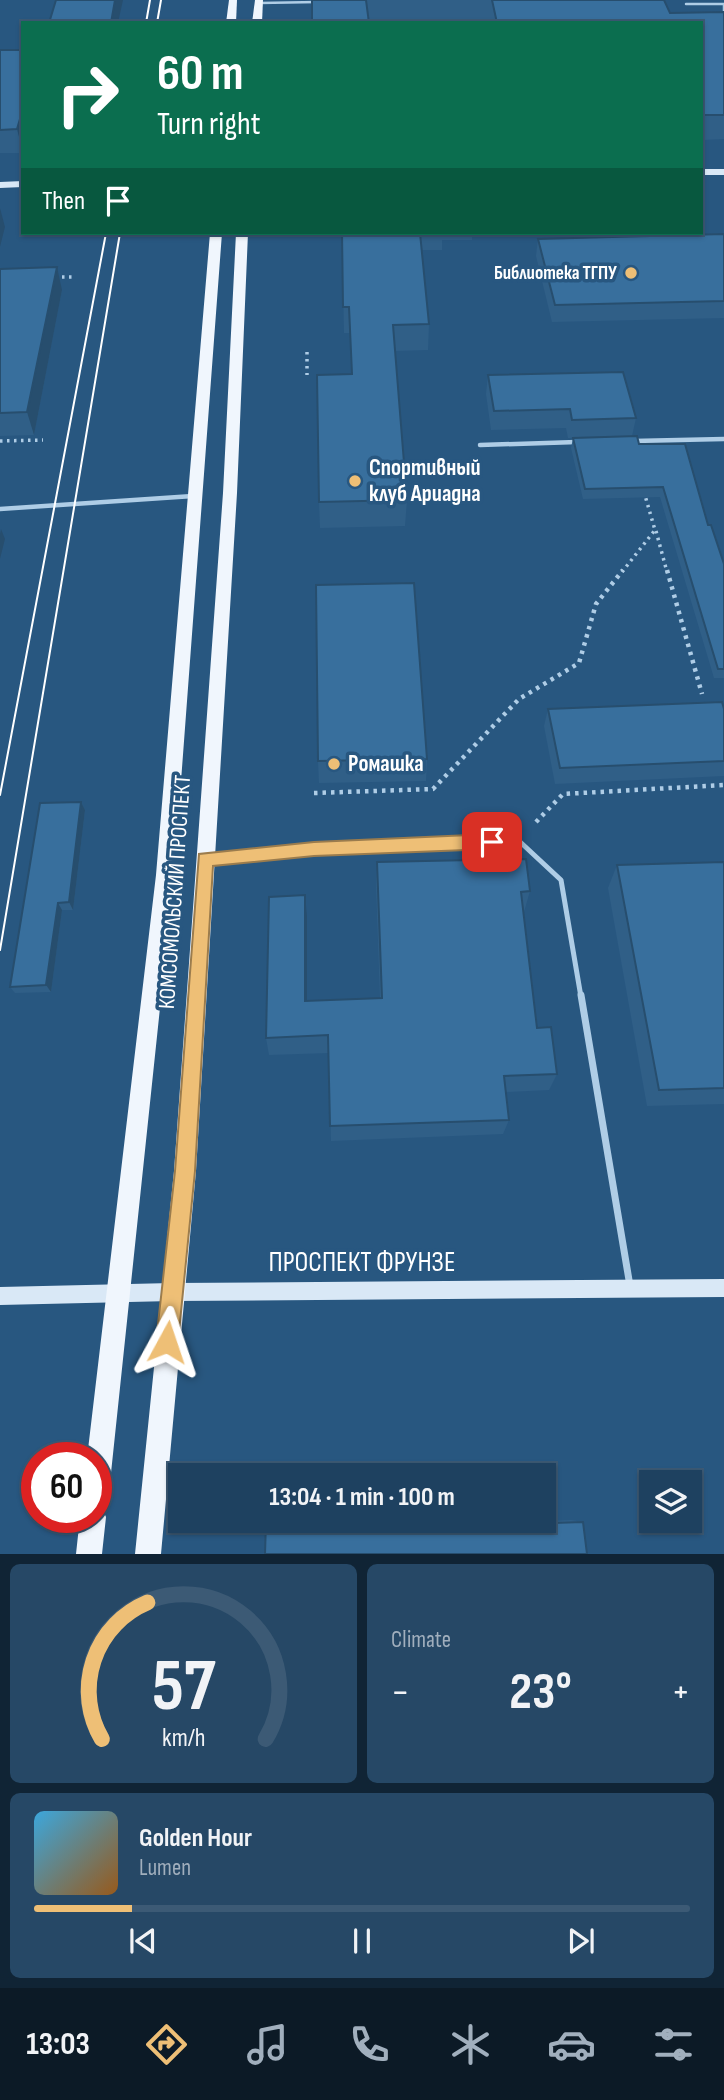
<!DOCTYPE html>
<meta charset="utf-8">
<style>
:root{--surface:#1e4160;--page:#264866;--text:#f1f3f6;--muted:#a1afbd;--line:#3c5a75;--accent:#eebf76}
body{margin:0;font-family:"Sofia Sans Condensed",sans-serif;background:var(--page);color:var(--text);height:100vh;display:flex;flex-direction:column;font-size:26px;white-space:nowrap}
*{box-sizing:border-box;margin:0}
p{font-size:23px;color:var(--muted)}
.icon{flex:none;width:38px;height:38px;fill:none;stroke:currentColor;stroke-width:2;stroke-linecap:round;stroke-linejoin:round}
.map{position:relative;height:1554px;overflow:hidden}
.details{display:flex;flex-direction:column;gap:10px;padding:10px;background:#102435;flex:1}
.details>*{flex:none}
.top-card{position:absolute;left:21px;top:21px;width:682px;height:214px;border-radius:0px;box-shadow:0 2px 5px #0004,0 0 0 2px var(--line);background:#0b6e4f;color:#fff;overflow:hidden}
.tools{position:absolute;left:639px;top:1470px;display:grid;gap:14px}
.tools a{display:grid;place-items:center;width:63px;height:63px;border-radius:0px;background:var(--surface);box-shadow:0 2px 5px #0004,0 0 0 2px var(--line);font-size:35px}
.speed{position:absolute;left:21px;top:1442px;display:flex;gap:14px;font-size:35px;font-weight:700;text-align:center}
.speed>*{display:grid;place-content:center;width:91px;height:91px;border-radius:50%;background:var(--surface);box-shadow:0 2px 5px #0004,0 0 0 2px var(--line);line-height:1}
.speed .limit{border:10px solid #d22;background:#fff;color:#111}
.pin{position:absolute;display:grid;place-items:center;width:60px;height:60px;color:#fff;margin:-30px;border-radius:14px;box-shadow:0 4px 10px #0006}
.me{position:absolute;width:77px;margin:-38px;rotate:5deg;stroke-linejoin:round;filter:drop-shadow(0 0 5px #0008)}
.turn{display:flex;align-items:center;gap:24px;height:147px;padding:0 21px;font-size:32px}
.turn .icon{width:91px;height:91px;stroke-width:2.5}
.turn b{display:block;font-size:49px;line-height:60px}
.then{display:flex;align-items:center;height:66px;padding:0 21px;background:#0003;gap:14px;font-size:26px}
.big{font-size:52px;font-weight:700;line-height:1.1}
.details .card{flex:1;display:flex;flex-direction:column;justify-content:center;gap:10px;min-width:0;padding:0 24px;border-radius:10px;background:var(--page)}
.details .dial{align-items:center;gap:0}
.dial svg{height:182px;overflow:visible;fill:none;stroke:var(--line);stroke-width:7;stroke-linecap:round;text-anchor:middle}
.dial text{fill:var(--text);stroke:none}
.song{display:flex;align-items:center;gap:21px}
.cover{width:84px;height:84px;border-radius:10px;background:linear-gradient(135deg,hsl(200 70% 55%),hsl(30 70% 35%))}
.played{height:7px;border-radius:4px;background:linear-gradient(90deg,var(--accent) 15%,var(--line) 15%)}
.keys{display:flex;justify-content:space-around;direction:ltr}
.heat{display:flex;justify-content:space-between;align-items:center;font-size:38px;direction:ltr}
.details .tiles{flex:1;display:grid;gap:10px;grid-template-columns:1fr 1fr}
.card:last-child{grid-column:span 2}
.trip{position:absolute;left:168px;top:1463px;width:388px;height:70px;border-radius:0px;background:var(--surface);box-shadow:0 2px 5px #0004,0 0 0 2px var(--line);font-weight:700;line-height:70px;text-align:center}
.tab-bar{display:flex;height:112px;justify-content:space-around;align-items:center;background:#0c1a26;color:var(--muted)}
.tab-bar .icon{width:49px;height:49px}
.tab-bar .selected{color:var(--accent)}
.tab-bar b{font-size:32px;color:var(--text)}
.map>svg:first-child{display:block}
</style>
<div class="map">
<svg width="724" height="1554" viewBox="0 0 724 1554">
<rect width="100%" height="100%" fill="#285780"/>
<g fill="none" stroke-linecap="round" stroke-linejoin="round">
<g stroke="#afcde6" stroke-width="3.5" stroke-dasharray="2.5 4.5" stroke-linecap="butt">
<path d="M55 277H72"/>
<path d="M307 352V375"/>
<path d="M0 441 43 440"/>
<path d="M656 531 667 572"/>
<path d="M622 572 655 530 644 492"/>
</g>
<g stroke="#afcde6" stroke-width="4.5" stroke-dasharray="3.5 5" stroke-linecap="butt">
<path d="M667 570 702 694"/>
<path d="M314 793 433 789 519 699 579 663 596 604 623 570"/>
<path d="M536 822 563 794 724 785"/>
</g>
<g stroke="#afcde6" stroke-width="2.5">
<path d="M259 3 318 2"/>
<path d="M686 4H724"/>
<path d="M724 5V18"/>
</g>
<g stroke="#afcde6" stroke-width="4.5">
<path d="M633 441 724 439"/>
<path d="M480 445 577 442"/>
<path d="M0 509 193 496"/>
</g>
<path stroke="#afcde6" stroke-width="5" d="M208 859 314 849 518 840 561 880 581 997"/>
<path stroke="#afcde6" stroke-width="7" d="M581 995 630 1286"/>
<g fill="#d9e8f6" fill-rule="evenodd">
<rect x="702" y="169" width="22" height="6"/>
<path d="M23 181V187L0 188V182Z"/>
<path d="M724 1279V1297L172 1301 0 1305V1287L172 1283Z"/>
</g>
<g fill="#f0f6fd" fill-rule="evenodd">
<path d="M229 0H237L236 23H226Z"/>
<path d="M255 0H263L262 23H252Z"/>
<path d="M210 233H222L174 875 109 1492 105 1501 96 1505V1458H87L156 875Z"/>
<path d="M236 233H248L237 493 196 1171 161 1554H135L174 1171 223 493Z"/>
<path d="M96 1505 102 1508 106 1517 102 1554H76L80 1517H96Z"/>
</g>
<g stroke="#fff" stroke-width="2">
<path d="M146 23 150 0"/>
<path d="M157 23 161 0"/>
<path d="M0 795 106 233"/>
<path d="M0 950 120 233"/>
</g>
</g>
<g fill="#305f87">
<path d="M312 0H664L670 13 724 12V139L702 140V23H490V22L312 23Z"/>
<path d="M0 50 23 153H0Z"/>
<path d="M342 233H472V240H442V250H422L429 324 428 350 395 351 407 500 405 526 320 528 319 502 351 374 350 333H344Z"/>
<path d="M724 234V318L552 322 536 256 538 239Z"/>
<path d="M0 269 62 290 34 435 0 436Z"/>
<path d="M488 375 636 418 632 436 708 525 724 564V678H714L660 497 583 499 571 448 573 438H568L566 428 491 430 486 394Z"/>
<path d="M548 709H724V776L555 784 544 726Z"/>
<path d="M427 759 426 781 319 783 318 761Z"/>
<path d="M81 802 85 810 73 910H62L51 992 15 993 10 987Z"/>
<path d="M377 862 530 891 524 912H523L537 1028 557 1074 549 1090 506 1092 509 1120 503 1134 331 1141 329 1053 269 1055 266 1038 307 916V1001L380 998 376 884Z"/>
<path d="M724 862V1104L647 1106 608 888 617 865Z"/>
<path d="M571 1520 583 1522 587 1554 266 1521 524 1522Z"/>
</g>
<g fill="#274e6e">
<path d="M115 0H123L118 23H111Z"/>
<path d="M23 109V153L17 129Z"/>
<path d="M0 208 5 227 0 247Z"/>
<path d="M57 267 62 290 34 435 27 412Z"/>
<path d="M1 529 5 539 0 559V534Z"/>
<path d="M81 802 85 810 73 910 69 902Z"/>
<path d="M305 895 307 916V1019L305 1001Z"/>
<path d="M58 903 62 910 51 992 46 985Z"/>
</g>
<g fill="#386f9d" stroke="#274e6e" stroke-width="2">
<path d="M56 0H115L111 23H49Z"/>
<path d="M312 0H366L369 23H312Z"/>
<path d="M492 0H664L670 13 724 12V115H702V23H497Z"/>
<path d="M0 50H23V109L17 129 0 130Z"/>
<path d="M342 233H420L429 324 393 325 407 500 319 502 317 375 352 374 349 307H343Z"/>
<path d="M724 234V301L555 305 538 239Z"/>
<path d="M57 267 27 412 0 413V269Z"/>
<path d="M623 372 636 418 572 420 570 409 494 411 488 375Z"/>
<path d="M637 436 639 444H685L708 525H711L724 564V669H718L663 487 585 489 573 438Z"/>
<path d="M414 583 427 759 318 761 316 585Z"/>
<path d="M722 702 724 709V761L560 768 548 709Z"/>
<path d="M81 802 69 902 58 903 46 985 10 987 40 803Z"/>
<path d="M526 859 530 891 521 892 537 1028 551 1027 557 1074 504 1076 509 1120 330 1126 328 1035 266 1038 269 897 305 895V1001L382 998 377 862Z"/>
<path d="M724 862V1088L659 1090 617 865Z"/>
<path d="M266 1521H524V1524L583 1522 587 1554H265Z"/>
</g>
<path fill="#eebf76" stroke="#9b7c4d" stroke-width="2" d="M492 834 501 842 492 849 314 856 213 866 195 1171 178 1342 175 1350 167 1353 159 1350 156 1342 175 1171 199 854 314 842Z"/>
<g fill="#eebf76" stroke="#285780" stroke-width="2.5">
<circle cx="631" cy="273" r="7"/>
<circle cx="355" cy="481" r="7"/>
<circle cx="334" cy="764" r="7"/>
</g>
<g text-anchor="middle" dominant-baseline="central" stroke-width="7" stroke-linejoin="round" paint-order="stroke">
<g font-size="19" font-weight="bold" fill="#fff" stroke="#285780" text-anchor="end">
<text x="617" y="273">Библиотека ТГПУ</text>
</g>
<g font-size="23" font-weight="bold" fill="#fff" stroke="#285780" text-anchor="start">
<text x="369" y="468">Спортивный<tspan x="369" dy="26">клуб Ариадна</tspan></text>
<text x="348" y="764">Ромашка</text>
</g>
<g font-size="23" fill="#fff" stroke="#285780">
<text transform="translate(175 892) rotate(-86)">КОМСОМОЛЬСКИЙ ПРОСПЕКТ</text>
</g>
<g font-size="28" fill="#fff" stroke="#285780">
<text x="362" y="1262">ПРОСПЕКТ ФРУНЗЕ</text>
</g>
</g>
</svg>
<div class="tools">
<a><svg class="icon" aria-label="layers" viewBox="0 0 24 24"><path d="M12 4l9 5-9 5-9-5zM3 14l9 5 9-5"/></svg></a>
</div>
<div class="speed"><div class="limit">60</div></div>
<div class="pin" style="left:492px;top:842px;background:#d93025"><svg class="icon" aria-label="arrive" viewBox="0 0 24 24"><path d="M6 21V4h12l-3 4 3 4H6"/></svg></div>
<svg class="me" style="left:167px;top:1342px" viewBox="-20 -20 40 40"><path d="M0-17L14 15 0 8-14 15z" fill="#eebf76" stroke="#fff" stroke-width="4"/></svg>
<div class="trip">13:04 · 1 min · 100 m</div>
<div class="top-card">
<div class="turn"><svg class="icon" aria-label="right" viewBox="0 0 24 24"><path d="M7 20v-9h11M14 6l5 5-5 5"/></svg><div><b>60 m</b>Turn right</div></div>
<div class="then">Then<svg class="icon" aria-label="arrive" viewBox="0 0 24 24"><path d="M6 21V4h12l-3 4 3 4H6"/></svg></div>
</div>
</div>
<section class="details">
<div class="tiles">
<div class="card dial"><svg viewBox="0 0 100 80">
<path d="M14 69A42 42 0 1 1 86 69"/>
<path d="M14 69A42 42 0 0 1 34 9" stroke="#eebf76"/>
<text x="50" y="56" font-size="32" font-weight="700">57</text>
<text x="50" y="72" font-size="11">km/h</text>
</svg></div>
<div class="card"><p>Climate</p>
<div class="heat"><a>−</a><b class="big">23°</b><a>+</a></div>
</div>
<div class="card">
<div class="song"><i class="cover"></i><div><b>Golden Hour</b><p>Lumen</p></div></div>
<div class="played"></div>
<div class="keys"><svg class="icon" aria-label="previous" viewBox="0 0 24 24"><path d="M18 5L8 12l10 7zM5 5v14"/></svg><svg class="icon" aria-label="pause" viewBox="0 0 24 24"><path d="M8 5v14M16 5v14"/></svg><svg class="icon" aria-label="next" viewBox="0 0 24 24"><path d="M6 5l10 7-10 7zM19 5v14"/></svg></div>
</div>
</div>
</section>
<nav class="tab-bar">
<b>13:03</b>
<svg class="icon selected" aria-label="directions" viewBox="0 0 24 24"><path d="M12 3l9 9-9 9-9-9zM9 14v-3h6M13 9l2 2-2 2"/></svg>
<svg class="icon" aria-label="music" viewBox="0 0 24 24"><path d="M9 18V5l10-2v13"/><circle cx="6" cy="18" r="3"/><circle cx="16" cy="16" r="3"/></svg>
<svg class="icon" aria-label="phone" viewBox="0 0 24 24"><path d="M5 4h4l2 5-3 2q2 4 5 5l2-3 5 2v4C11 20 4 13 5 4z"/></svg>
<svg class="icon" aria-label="climate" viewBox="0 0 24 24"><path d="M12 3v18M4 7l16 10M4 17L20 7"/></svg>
<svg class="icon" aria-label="car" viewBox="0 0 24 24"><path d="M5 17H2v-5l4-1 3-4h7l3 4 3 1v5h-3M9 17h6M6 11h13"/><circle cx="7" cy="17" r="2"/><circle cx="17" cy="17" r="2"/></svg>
<svg class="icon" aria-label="filters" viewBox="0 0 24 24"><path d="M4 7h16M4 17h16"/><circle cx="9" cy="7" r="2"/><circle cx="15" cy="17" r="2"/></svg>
</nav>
